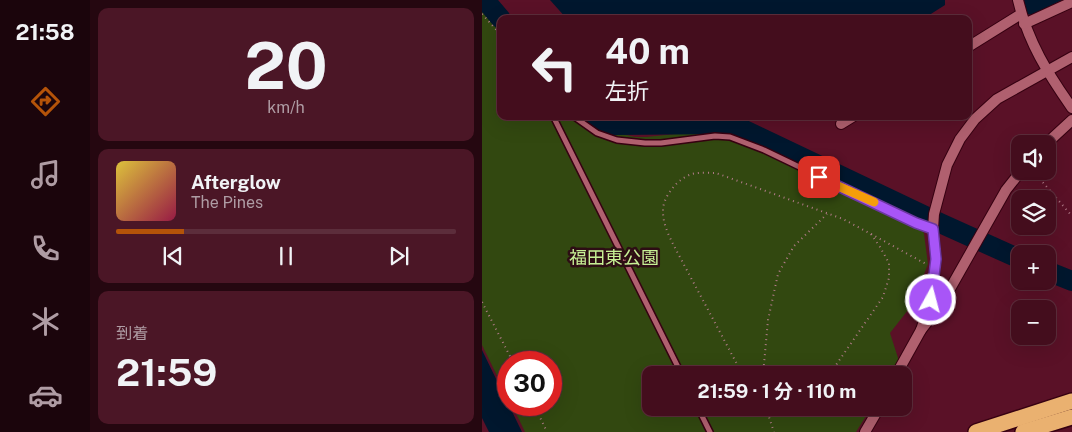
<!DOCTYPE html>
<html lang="ja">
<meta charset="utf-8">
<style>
:root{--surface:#440d1d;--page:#4b1626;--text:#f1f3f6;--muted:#af9ca4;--line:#5c2d3b;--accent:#b45309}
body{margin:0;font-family:"Public Sans","Noto Sans JP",sans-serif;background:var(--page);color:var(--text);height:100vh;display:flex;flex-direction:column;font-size:19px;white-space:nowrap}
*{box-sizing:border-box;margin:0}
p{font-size:16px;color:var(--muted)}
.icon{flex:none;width:28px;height:28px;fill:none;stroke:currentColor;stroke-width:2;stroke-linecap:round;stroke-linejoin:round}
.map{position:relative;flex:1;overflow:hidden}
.panel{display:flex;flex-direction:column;gap:8px;padding:8px;background:#250710;width:392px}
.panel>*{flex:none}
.top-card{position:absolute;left:15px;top:15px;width:475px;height:105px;border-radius:10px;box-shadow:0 5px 20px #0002,0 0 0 1px var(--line);background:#440d1d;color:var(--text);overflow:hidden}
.fabs{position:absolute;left:529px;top:135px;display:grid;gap:10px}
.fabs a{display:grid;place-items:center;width:45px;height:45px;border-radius:10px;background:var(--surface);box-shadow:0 5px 20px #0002,0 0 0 1px var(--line);font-size:25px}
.speed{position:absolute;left:15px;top:351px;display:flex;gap:10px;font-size:25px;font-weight:700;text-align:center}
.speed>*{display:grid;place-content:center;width:65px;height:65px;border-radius:50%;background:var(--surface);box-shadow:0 5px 20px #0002,0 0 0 1px var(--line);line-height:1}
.speed .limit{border:8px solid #d22;background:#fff;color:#111}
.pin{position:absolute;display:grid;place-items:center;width:42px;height:42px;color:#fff;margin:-21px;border-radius:10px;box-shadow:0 2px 8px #0006}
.me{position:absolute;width:55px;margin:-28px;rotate:7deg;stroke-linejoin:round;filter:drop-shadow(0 0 4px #0008)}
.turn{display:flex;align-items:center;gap:18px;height:105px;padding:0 25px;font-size:22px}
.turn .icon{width:65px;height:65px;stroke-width:2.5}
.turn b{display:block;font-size:35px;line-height:42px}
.big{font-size:38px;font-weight:700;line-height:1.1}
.panel .tile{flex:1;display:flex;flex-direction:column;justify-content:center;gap:8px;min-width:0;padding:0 18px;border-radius:10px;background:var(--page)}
.panel .dial{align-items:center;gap:0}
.dial b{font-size:65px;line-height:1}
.song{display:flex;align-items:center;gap:15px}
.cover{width:60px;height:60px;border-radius:8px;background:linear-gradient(135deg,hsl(50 70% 55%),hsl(340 70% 35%))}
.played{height:5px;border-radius:2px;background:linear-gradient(90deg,var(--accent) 20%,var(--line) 20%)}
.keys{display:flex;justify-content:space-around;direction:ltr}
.trip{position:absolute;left:160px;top:366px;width:270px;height:50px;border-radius:10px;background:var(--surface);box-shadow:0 5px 20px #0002,0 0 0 1px var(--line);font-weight:700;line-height:50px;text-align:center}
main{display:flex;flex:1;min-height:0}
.tabs{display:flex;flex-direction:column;width:90px;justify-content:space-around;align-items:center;background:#1b050c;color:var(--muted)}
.tabs .icon{width:35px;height:35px}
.tabs .on{color:var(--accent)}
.tabs b{font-size:22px;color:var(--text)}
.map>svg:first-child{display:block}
</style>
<main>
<nav class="tabs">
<b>21:58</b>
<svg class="icon on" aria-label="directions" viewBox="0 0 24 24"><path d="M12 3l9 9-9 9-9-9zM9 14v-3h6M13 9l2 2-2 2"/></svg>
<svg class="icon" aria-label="music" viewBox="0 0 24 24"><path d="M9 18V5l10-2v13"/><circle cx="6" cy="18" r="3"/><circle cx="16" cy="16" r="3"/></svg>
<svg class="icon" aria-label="phone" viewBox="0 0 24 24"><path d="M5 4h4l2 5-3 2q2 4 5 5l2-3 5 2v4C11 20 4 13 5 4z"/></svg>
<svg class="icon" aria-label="climate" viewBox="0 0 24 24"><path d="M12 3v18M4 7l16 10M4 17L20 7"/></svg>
<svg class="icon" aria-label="car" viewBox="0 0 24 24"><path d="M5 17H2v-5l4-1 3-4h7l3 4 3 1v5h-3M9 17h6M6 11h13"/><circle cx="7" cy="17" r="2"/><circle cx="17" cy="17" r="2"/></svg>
</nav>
<section class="panel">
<div class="tile dial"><b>20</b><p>km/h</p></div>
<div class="tile">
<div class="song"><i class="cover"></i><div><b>Afterglow</b><p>The Pines</p></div></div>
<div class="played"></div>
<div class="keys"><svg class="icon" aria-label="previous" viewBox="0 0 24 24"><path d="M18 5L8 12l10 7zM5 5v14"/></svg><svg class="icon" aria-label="pause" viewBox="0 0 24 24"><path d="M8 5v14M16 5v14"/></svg><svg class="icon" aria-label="next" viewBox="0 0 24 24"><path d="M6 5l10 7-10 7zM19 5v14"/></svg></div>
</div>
<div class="tile"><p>到着</p><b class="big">21:59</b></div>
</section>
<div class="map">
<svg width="590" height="432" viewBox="0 0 590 432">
<rect width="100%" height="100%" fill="#5a1127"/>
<path fill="#324810" d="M0 7 19 28V116H99L106 123 123 130 153 137H164L224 131 246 132 281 145 432 215 438 220 442 234 446 264 430 305 408 333 417 361 409 375H169V408H389L374 432H43L30 405H69V362H26V398L0 345Z"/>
<g fill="#00172e">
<path d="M68 0H463V5L441 19H85Z"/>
<path d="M542 0H580L550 15 545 14Z"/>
<path d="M0 350 40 432H7L0 418Z"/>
</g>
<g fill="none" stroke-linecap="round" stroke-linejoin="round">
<g stroke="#00172e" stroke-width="20">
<path d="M3 0 19 19"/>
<path d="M108 116 131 125 250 124 458 223 538 259"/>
<path d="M565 271 590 281"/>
</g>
<defs>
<g id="lane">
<path d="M71 116 200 375"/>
<path d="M91 116 115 133 135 140 163 143H179L233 136 248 137 282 150 434 223 451 229"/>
<path d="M216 408 228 432"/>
</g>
<g id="street">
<path d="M536 0C546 42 566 74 590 108"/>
<path d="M542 24 590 2"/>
<path d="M486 47 539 14"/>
<path d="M359 124 372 116"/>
<path d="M564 144 590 120"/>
<path d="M439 330 449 300 454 259 451 229 452 214 465 165 478 139 493 119 515 99 590 57"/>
<path d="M414 375 439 330 460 303 524 190 539 171"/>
<path d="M383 432 397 408"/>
</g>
<g id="highway">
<path d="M494 432 590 401"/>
<path d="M541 432 590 417"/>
</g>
</defs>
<use href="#lane" stroke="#360111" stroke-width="8"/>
<use href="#street" stroke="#360111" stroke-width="12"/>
<use href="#highway" stroke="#360111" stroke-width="18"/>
<g stroke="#b17b88" stroke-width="2" stroke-dasharray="1 4" stroke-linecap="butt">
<path d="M0 14 19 35"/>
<path d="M551 171 590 216"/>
<path d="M389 234 444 264"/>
<path d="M0 302 31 362"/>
<path d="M263 375 256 366 192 246C187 236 181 224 181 212 180 197 196 178 210 174 218 172 227 173 234 173L361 219 389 234 398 247 407 263V278L401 297 354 365 340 375"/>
<path d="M281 375 286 320 296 274 312 246 345 214"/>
<path d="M52 405 65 432"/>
<path d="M284 408 292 432"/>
</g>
<use href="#lane" stroke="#b0606f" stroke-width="5"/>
<use href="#street" stroke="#b0606f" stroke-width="10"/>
<use href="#highway" stroke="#eab170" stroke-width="15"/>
</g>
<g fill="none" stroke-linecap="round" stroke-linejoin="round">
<defs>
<path id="route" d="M337 177 434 223 451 229 454 259 449 300"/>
</defs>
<use href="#route" stroke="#6d37a1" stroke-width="12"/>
<use href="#route" stroke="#a855f7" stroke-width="9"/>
<path stroke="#f59e0b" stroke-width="9" d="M356 186 392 202"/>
</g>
<g text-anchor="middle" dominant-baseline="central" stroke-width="5" stroke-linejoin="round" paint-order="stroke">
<g font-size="18" fill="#c7f095" stroke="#2d0d14">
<text x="132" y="257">福田東公園</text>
</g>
</g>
</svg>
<div class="fabs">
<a><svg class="icon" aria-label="sound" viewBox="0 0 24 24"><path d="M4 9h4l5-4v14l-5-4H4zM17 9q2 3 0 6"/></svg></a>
<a><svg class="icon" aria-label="layers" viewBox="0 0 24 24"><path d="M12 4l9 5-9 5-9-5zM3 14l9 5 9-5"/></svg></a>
<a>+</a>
<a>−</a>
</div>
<div class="speed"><div class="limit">30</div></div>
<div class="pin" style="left:337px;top:177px;background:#d93025"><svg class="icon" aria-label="arrive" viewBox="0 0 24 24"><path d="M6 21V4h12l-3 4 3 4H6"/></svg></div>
<svg class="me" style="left:449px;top:300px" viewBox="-20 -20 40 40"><circle r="17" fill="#a855f7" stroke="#fff" stroke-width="3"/><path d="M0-11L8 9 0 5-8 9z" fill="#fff"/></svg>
<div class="trip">21:59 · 1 分 · 110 m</div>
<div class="top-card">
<div class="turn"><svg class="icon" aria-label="left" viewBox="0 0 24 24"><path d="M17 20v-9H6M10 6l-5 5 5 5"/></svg><div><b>40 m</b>左折</div></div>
</div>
</div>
</main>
